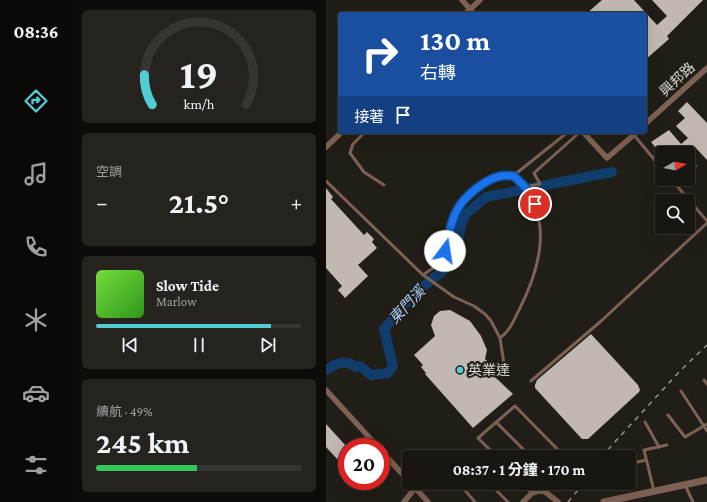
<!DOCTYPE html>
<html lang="zh-TW">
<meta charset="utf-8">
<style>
:root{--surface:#191611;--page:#26231f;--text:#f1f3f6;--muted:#9f9f9f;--line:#373531;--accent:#52ccd5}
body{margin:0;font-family:"Crimson Pro","Noto Sans TC",serif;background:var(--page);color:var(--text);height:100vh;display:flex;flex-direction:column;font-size:15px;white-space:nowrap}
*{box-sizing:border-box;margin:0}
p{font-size:13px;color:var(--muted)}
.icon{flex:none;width:22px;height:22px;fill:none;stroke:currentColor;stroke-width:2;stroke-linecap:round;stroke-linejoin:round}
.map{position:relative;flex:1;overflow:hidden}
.drawer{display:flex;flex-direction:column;gap:10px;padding:10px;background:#0e0c09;width:254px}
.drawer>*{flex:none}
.top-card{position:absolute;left:12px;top:12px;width:309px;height:122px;border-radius:4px;box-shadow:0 4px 16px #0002,0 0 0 1px var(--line);background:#1a4fa0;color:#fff;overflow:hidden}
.needle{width:26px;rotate:81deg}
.controls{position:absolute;left:329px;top:146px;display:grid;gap:8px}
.controls a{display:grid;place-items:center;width:40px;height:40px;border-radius:4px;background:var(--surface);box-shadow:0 4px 16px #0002,0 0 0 1px var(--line);font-size:20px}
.speed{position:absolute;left:12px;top:438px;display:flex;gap:8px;font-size:20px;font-weight:700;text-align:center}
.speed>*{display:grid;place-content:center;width:52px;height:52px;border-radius:50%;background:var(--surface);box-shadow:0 4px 16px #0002,0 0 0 1px var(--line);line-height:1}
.speed .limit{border:6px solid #d22;background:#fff;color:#111}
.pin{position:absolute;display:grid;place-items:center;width:34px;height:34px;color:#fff;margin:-17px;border:2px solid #fff;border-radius:50%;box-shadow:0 1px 4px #0007}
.me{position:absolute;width:44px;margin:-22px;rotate:14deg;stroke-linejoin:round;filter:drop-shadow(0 0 3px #0008)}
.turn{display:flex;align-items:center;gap:14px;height:84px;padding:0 16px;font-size:18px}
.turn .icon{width:52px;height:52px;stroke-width:2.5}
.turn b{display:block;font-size:28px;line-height:34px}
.then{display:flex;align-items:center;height:38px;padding:0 16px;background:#0003;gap:8px;font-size:15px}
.big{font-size:30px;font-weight:700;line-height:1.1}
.drawer .widget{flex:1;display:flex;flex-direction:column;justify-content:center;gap:6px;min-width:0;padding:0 14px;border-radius:6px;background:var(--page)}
.drawer .dial{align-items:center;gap:0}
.dial svg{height:104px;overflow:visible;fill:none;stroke:var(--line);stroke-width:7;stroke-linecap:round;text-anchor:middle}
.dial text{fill:var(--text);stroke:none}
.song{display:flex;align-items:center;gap:12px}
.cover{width:48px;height:48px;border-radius:6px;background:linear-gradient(135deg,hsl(100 70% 55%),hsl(110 70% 35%))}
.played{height:4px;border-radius:2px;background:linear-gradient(90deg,var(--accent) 85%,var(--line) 85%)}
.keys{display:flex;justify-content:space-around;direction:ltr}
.heat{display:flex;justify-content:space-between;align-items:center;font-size:22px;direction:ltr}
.charge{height:6px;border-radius:3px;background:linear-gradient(90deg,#34c759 49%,var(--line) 0)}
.trip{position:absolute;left:76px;top:450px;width:234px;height:40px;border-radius:4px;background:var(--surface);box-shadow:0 4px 16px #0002,0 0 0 1px var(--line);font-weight:700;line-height:40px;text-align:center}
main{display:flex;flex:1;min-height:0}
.tab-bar{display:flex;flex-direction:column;width:72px;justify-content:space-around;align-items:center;background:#0a0907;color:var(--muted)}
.tab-bar .icon{width:28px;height:28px}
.tab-bar .selected{color:var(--accent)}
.tab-bar b{font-size:18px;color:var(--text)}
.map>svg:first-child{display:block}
</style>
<main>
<nav class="tab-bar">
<b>08:36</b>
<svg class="icon selected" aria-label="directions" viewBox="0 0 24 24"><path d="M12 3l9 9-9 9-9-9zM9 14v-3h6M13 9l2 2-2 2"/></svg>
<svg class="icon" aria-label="music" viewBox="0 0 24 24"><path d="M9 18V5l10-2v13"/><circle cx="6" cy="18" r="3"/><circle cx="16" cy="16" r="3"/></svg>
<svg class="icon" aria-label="phone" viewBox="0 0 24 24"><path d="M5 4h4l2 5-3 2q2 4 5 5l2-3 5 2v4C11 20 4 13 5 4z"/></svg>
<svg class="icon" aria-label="climate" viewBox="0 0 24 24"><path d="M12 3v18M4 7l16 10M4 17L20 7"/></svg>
<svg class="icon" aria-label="car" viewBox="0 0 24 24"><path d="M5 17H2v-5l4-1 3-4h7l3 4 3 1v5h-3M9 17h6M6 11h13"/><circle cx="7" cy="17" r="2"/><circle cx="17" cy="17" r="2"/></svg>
<svg class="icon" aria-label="filters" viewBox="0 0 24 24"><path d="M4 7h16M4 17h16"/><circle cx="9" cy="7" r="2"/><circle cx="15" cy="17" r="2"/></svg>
</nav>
<section class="drawer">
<div class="widget dial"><svg viewBox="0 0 100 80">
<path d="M14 69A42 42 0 1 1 86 69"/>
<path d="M14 69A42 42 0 0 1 8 46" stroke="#52ccd5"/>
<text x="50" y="56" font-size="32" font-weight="700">19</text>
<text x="50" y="72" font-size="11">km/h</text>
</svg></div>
<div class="widget"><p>空調</p>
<div class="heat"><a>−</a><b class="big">21.5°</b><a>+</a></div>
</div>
<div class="widget">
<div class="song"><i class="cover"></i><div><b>Slow Tide</b><p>Marlow</p></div></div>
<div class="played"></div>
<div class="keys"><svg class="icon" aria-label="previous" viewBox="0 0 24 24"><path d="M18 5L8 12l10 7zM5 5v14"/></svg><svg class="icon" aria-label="pause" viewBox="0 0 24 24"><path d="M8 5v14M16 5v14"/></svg><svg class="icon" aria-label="next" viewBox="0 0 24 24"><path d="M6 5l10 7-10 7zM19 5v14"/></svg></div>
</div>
<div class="widget"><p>續航 · 49%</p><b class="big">245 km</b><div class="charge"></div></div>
</section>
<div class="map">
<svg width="381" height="502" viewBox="0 0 381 502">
<rect width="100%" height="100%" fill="#211e17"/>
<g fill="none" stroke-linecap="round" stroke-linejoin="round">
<path stroke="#103d6b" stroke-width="10" d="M0 370C11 363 19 359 30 367L34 366 45 375 62 373 67 366 58 329 89 293 119 269 127 261 131 251 135 225 140 214 160 197 286 172"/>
</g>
<g fill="#c2b8b2">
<path d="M276 0H308L331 25 341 16 326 0H377L341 36 343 39 319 60V14H260Z"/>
<path d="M361 102 381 123V160L369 147 363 153 370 161 368 163 371 166 362 174V153H334L325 142 343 130 355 144 362 138 350 126 359 118 352 111Z"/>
<path d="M0 188 7 197 5 199 38 235 41 232 48 239 46 242 51 248 32 265 42 276 19 298 12 290 16 286 0 268Z"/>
<path d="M124 310 144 321 155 336 161 350 159 359 173 373 169 377 187 394 147 428 99 374 100 373 95 367 97 365 88 355 109 336 105 325 108 316 114 311Z"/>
<path d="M265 334 312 385 314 390 313 392 262 439H256L209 388V385L211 380Z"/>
<path d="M0 424 21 447V473L12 463 14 462 0 447Z"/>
<path d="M29 481H45L36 489Z"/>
</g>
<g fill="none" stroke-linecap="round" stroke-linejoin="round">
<g stroke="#7d6154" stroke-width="3">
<path d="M39 132 27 144 24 153 38 172 58 185"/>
<path d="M242 132 187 176 199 187 214 184 208 173 254 132"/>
<path d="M308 135 336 169"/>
<path d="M345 179 381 221"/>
<path d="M0 181 97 275 128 297 148 306 159 314 165 321 174 338 178 364 174 370"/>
<path d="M97 275 117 261 129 213 143 194 175 176H187"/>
<path d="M174 338C184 331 188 320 194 308 213 270 226 225 199 187"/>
<path d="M378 380 381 384"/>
<path d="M205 381 274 322 381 223"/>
<path d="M355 391 381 431"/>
<path d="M342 415 359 437 381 424"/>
<path d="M170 422 205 457"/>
<path d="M319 422 333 447"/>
<path d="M171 457 152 438 189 406 238 456"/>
<path d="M303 464 320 460"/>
<path d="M163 483 182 502"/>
<path d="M196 483 206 493"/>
<path d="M216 485 217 483"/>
<path d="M359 485 367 502"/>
<path d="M136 487 149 502"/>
<path d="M328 491 318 450 341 445"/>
</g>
<g stroke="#7d6154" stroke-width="5.5">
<path d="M136 0 148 14"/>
<path d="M139 14 154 0"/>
<path d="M319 124 381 68"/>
<path d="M257 132 281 158 311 132"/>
<path d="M0 147 16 132"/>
<path d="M0 390 52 447"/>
<path d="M55 451 83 481"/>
<path d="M85 483 102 502"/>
<circle cx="215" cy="488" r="3.5"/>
<path d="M218 491 232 502"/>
<path d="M78 502 89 488"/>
<path d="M197 502 206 493 213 491"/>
</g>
<path stroke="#7d6154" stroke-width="7" d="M278 502 381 480"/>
<g stroke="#96938e" stroke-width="1.5" stroke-dasharray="5 5" stroke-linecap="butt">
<path d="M275 457 354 371 381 345"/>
<path d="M242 502 258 483"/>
</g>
</g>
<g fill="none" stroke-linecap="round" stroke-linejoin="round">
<defs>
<path id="route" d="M119 251C122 239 124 224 130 212 137 197 159 179 175 176 179 175 184 176 188 176L199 187 209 204"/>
</defs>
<use href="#route" stroke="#114b97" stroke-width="10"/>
<use href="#route" stroke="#1a73e8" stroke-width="7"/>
</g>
<circle fill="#52ccd5" stroke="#211e17" stroke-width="1.5" cx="134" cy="370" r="4"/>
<g text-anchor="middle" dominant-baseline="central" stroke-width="4" stroke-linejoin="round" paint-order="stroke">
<g font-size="14" fill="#d9d7d2" stroke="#211e17">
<text transform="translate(351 79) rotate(-43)">興邦路</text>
</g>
<g font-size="14" fill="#d9d7d2" stroke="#211e17" text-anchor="start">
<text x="142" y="370">英業達</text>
</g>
<g font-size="15" font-style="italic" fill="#a9cffb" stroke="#211e17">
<text transform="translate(81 305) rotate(-47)">東門溪</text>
</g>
</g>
</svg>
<div class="controls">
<a><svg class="needle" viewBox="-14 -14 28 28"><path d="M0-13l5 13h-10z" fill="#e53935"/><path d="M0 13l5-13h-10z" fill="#9f9f9f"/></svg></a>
<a><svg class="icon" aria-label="search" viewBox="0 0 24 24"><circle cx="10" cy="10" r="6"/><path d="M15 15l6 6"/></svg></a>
</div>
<div class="speed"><div class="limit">20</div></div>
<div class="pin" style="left:209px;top:204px;background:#d93025"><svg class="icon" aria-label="arrive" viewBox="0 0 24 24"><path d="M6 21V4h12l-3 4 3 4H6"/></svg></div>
<svg class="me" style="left:119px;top:251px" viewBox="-20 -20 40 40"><circle r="19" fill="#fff"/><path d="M0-13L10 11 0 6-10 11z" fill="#1a73e8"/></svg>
<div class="trip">08:37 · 1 分鐘 · 170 m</div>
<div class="top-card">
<div class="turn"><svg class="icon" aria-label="right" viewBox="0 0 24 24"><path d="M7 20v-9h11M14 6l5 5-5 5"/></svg><div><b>130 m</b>右轉</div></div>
<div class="then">接著<svg class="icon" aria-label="arrive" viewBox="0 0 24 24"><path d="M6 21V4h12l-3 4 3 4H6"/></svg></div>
</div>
</div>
</main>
